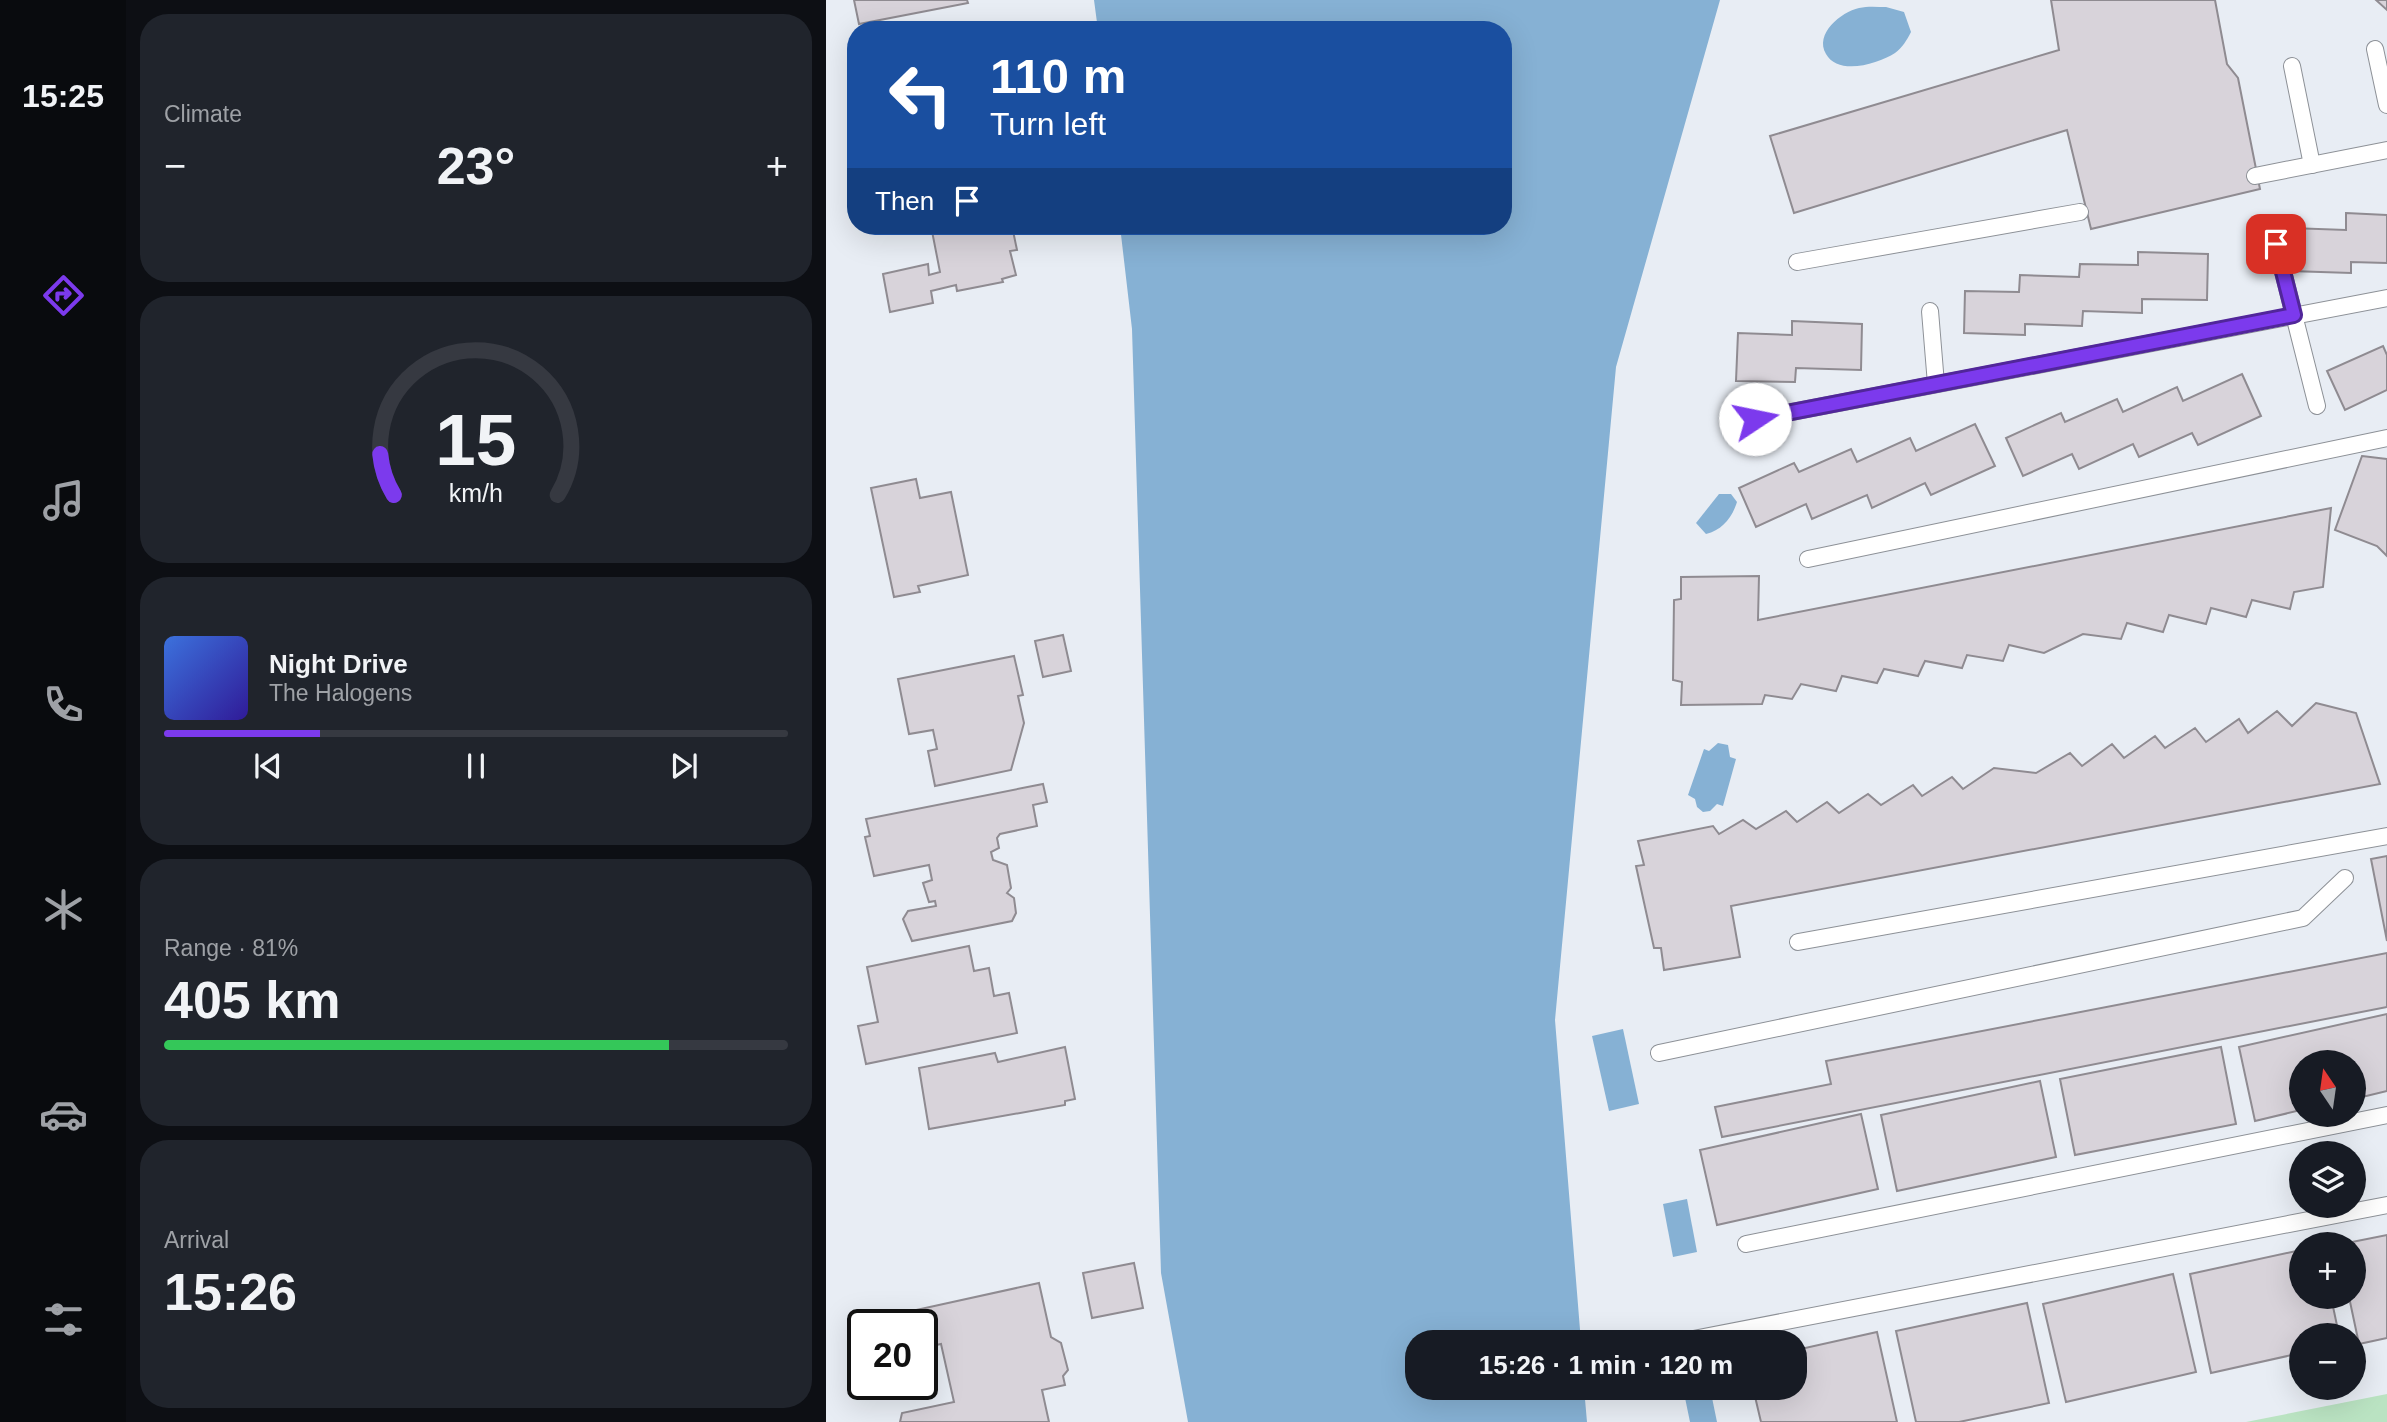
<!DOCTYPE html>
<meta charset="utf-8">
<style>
:root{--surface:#171b24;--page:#20242c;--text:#f1f3f6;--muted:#9ea1a6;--line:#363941;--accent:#7c3aed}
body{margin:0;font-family:Helvetica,sans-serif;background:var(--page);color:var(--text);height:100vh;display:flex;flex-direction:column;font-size:26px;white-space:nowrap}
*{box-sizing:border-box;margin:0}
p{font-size:23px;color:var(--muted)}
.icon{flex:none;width:38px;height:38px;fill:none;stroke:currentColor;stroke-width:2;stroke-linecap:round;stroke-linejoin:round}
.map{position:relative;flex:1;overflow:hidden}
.side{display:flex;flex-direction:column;gap:14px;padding:14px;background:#0d0f14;width:700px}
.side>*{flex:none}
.hud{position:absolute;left:21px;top:21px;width:665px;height:214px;border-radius:28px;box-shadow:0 7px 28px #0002;background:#1a4fa0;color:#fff;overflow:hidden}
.needle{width:46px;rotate:347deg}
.tools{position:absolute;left:1463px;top:1050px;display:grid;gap:14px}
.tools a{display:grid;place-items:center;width:77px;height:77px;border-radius:50%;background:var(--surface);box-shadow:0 7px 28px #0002;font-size:35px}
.speed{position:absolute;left:21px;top:1309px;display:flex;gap:14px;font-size:35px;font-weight:700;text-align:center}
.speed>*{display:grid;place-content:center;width:91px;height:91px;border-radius:50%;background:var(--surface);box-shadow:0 7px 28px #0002;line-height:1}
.speed .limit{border:4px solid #111;border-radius:10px;background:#fff;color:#111}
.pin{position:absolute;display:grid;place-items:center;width:60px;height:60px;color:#fff;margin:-30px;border-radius:14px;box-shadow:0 4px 10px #0006}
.me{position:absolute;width:77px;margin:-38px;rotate:79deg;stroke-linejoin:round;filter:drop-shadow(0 0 5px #0008)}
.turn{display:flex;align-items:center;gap:24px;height:147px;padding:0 28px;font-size:32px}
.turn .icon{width:91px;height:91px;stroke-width:2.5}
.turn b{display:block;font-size:49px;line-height:60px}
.then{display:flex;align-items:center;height:66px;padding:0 28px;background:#0003;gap:14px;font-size:26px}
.big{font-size:52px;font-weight:700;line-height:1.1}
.side .widget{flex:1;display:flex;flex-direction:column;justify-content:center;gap:10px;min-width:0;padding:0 24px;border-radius:28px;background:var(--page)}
.side .dial{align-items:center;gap:0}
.dial svg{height:182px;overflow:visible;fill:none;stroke:var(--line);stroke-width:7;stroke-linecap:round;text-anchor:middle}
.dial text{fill:var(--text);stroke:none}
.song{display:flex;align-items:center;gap:21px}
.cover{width:84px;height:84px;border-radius:10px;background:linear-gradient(135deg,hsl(220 70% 55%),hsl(250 70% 35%))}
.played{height:7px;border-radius:4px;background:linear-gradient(90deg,var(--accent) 25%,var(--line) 25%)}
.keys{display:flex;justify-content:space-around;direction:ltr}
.heat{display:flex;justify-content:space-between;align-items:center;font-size:38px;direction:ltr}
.charge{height:10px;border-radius:5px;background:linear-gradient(90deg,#34c759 81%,var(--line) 0)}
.trip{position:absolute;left:579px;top:1330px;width:402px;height:70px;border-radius:28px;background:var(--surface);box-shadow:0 7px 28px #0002;font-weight:700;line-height:70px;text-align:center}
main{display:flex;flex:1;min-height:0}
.menu{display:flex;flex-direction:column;width:126px;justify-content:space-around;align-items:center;background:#090b0e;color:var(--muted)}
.menu .icon{width:49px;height:49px}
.menu .selected{color:var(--accent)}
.menu b{font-size:32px;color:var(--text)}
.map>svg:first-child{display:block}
</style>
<main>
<nav class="menu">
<b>15:25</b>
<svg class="icon selected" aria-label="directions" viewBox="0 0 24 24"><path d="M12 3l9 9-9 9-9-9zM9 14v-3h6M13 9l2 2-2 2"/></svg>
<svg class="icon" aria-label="music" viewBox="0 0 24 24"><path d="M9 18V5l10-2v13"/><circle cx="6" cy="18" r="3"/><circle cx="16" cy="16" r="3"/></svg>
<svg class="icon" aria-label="phone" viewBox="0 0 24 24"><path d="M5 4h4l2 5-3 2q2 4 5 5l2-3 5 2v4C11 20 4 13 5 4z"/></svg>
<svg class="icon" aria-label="climate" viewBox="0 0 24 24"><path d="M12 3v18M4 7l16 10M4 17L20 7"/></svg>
<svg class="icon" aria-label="car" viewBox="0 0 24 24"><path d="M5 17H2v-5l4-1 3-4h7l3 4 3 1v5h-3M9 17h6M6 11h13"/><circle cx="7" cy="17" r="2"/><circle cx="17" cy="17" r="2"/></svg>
<svg class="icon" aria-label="filters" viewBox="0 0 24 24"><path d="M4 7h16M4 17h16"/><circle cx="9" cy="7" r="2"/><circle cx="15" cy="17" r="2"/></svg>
</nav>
<section class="side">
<div class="widget"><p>Climate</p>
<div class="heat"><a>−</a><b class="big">23°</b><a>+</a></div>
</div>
<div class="widget dial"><svg viewBox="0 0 100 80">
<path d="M14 69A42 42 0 1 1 86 69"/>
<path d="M14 69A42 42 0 0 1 8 51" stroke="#7c3aed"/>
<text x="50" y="56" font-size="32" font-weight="700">15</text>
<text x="50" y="72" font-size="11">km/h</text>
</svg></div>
<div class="widget">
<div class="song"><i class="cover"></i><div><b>Night Drive</b><p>The Halogens</p></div></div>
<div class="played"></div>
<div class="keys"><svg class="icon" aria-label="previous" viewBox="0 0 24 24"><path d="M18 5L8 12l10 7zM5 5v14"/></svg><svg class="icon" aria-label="pause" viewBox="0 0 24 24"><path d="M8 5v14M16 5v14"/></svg><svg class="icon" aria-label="next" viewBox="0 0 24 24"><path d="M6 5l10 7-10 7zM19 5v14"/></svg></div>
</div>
<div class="widget"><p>Range · 81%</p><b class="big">405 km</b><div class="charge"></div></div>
<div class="widget"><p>Arrival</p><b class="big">15:26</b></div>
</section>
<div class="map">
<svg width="1561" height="1422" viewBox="0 0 1561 1422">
<rect width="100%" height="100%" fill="#e8edf4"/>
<path fill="#bae3c2" d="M1561 1394V1422H1420Z"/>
<g fill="#86b1d4">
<path d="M268 0H894L790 367 729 1020 755 1342H592V1388H758L761 1422H362L335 1273 306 329 294 226H677V30H272Z"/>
<path d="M1060 7 1078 12 1085 32C1081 40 1076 48 1069 53 1052 64 1012 76 1000 54 988 34 1015 12 1033 8 1042 6 1051 7 1060 7Z"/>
<path d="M893 494H905L911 502C906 518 896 530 880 534L870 523Z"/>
<path d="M892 743 902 745 904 757 910 759 897 806 891 804 884 811 877 812 871 807 869 799 862 795 878 749 883 751Z"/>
<path d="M797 1029 813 1104 783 1111 766 1036Z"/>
<path d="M861 1199 871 1252 847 1257 837 1204Z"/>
<path d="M857 1388H884L891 1422H864Z"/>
</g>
<g fill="#d8d3da" stroke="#8f8b91" stroke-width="2">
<path d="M28 0H141L142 3 33 24Z"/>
<path d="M1225 0H1389L1401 64 1412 78 1434 189 1265 229 1241 130 968 213 944 136 1233 50Z"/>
<path d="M1550 0H1561V10Z"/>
<path d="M1520 213 1561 215V263L1525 262V273L1464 271 1465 228 1520 230Z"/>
<path d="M105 226H186L191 250 184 251 190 275 176 279 177 282 131 291 130 285 105 291 107 303 64 312 57 274 102 264 103 275 114 272Z"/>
<path d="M1312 252 1382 254 1381 300 1316 299V313L1257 311 1256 326 1199 324V335L1138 333 1139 291 1193 292 1194 275 1253 277 1254 264 1312 265Z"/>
<path d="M966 321 1036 324 1035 370 970 368 969 382 910 381 912 333 966 335Z"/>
<path d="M1557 346 1561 355V390L1519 410 1501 371Z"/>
<path d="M1416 374 1435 416 1372 445 1366 433 1313 457 1307 444 1253 469 1246 454 1197 476 1180 438 1235 413 1239 422 1291 399 1297 412 1351 387 1357 401Z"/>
<path d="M1149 424 1169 466 1105 495 1099 483 1046 508 1041 495 986 519 980 504 930 527 913 488 968 463 973 472 1025 449 1031 462 1084 438 1090 451Z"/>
<path d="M1536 456 1561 459V556L1551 546 1509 530Z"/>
<path d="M90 479 94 498 125 492 142 575 92 586 94 592 68 597 45 488Z"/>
<path d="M1505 508 1497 587 1468 592 1464 609 1426 600 1420 617 1385 608 1380 624 1343 615 1337 632 1301 623 1295 639 1257 634 1218 653 1183 645 1177 661 1141 655 1136 668 1099 661 1092 676 1058 669 1051 683 1016 676 1010 691 975 684 966 699 939 695 936 704 855 705 856 682 847 680 848 600 855 599V577L933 576 932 620Z"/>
<path d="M237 635 245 671 217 677 209 641Z"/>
<path d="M188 656 197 695 192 696 198 723 185 770 109 786 102 751 111 749 107 730 83 734 72 679Z"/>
<path d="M1490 703 1530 713 1554 784 905 906 914 957 838 970 835 948H828L810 866 818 865 812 841 887 826 893 834 917 820 930 829 960 811 971 822 1001 802 1013 813 1042 794 1055 805 1087 785 1096 796 1126 777 1137 789 1168 768 1210 773 1244 753 1256 766 1286 744 1298 758 1329 736 1339 748 1369 728 1380 742 1413 719 1422 733 1451 711 1466 726Z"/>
<path d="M217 784 221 802 207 805 211 826 174 834 171 838 173 848 165 852 167 860 181 865 185 888 181 893 188 898 190 913 186 921 86 941 77 919 82 911 110 906 109 901 103 902 97 883 106 880 103 865 48 876 39 837 44 836 40 819Z"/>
<path d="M1561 856V941L1545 859Z"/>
<path d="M143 946 148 971 163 968 168 996 183 993 191 1033 40 1064 32 1026 52 1022 41 967Z"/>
<path d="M1561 953V1007L896 1137 889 1107 1005 1084 1000 1061Z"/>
<path d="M1561 1014V1091L1528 1099V1062H1475V1110L1429 1121 1413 1047Z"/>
<path d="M239 1047 249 1099 239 1101V1105L103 1129 93 1068 169 1053 172 1062Z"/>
<path d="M1395 1047 1410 1124 1249 1155 1234 1079Z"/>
<path d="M1214 1081 1230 1157 1071 1191 1055 1115Z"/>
<path d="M1035 1114 1052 1189 891 1225 874 1150Z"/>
<path d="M1561 1235V1338L1533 1344 1523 1297H1528V1244H1516Z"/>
<path d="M1475 1250V1297H1505L1513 1335H1475V1353L1385 1373 1364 1274Z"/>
<path d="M308 1263 317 1308 266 1318 257 1273Z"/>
<path d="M1347 1274 1370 1372 1240 1402 1217 1304Z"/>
<path d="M213 1283 225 1337 235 1343 242 1370 237 1376 239 1385 216 1390 223 1422H74L76 1413 128 1402 115 1344 96 1348V1325H56L58 1317Z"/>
<path d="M1201 1303 1223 1403 1133 1422H1090L1070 1331Z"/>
<path d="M1051 1332 1071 1422H935L927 1388H970V1350Z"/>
</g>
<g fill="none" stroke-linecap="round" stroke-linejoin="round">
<defs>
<g id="lane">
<path d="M1549 49 1561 105"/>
<path d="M1466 66 1486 165"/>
<path d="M1429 176 1561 150"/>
<path d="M1450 244 1491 406"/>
<path d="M971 262 1254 212"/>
<path d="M1104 311 1110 384"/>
<path d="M929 419 1561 298"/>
<path d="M982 559 1561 438"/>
<path d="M972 942 1561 836"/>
<path d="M833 1053 1477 918 1519 878"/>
<path d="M920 1244 1561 1115"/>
<path d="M852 1342 1561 1205"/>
</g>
</defs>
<use href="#lane" stroke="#8d9197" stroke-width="18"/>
<use href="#lane" stroke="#fff" stroke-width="16"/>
</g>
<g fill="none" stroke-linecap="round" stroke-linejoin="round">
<defs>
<path id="route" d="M929 419 1468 315 1450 244"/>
</defs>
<use href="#route" stroke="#51269a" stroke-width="18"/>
<use href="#route" stroke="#7c3aed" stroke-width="12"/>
</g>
</svg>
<div class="tools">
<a><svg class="needle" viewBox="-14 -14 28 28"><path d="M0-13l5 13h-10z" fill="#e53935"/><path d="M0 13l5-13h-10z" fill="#9ea1a6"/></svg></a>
<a><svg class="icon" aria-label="layers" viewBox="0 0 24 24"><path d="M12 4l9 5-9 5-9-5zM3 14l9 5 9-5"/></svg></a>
<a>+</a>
<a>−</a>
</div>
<div class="speed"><div class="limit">20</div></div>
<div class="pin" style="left:1450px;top:244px;background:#d93025"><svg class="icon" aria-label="arrive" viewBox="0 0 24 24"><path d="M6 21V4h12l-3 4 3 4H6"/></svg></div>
<svg class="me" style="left:929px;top:419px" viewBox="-20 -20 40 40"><circle r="19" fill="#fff"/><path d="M0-13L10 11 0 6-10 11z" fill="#7c3aed"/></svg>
<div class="trip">15:26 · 1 min · 120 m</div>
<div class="hud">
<div class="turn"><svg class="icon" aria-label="left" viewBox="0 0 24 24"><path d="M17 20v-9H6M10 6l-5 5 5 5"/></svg><div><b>110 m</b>Turn left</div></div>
<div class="then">Then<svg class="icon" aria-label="arrive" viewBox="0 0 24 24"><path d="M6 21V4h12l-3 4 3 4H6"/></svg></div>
</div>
</div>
</main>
